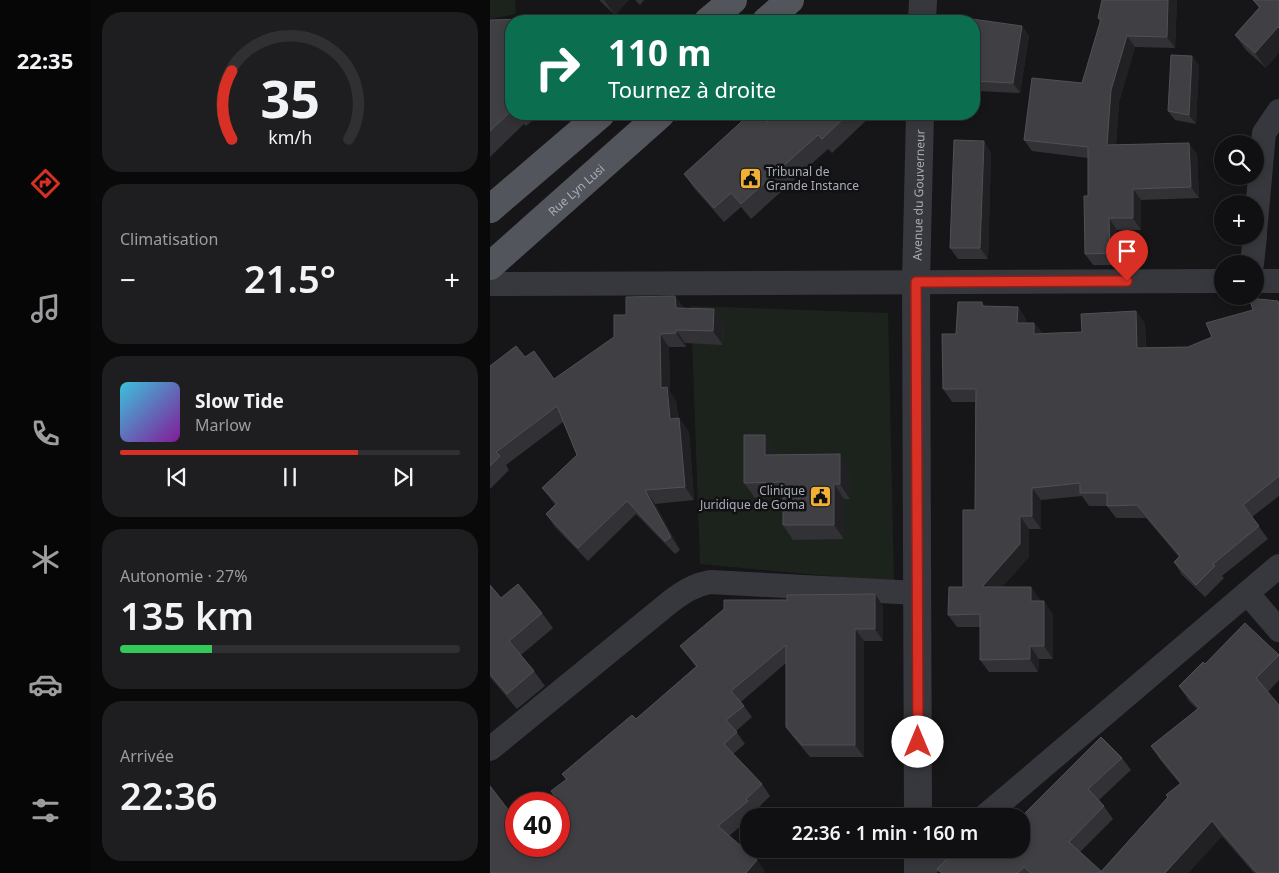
<!DOCTYPE html>
<html lang="fr">
<meta charset="utf-8">
<style>
:root{--surface:#101012;--page:#1e1e20;--text:#f1f3f6;--muted:#9c9d9f;--line:#303032;--accent:#d93025}
body{margin:0;font-family:"Noto Sans",sans-serif;background:var(--page);color:var(--text);height:100vh;display:flex;flex-direction:column;font-size:19px;white-space:nowrap}
*{box-sizing:border-box;margin:0}
p{font-size:16px;color:var(--muted)}
.icon{flex:none;width:28px;height:28px;fill:none;stroke:currentColor;stroke-width:2;stroke-linecap:round;stroke-linejoin:round}
.map{position:relative;flex:1;overflow:hidden}
.side{display:flex;flex-direction:column;gap:12px;padding:12px;background:#09090a;width:400px}
.side>*{flex:none}
.banner{position:absolute;left:15px;top:15px;width:475px;height:105px;border-radius:20px;box-shadow:0 2px 8px #0003,0 0 0 1px var(--line);background:#0b6e4f;color:#fff;overflow:hidden}
.tools{position:absolute;left:724px;top:135px;display:grid;gap:10px}
.tools a{display:grid;place-items:center;width:50px;height:50px;border-radius:50%;background:var(--surface);box-shadow:0 2px 8px #0003,0 0 0 1px var(--line);font-size:25px}
.speed{position:absolute;left:15px;top:792px;display:flex;gap:10px;font-size:25px;font-weight:700;text-align:center}
.speed>*{display:grid;place-content:center;width:65px;height:65px;border-radius:50%;background:var(--surface);box-shadow:0 2px 8px #0003,0 0 0 1px var(--line);line-height:1}
.speed .limit{border:8px solid #d22;background:#fff;color:#111}
.pin{position:absolute;display:grid;place-items:center;width:42px;height:42px;color:#fff;margin:-51px -21px;border-radius:50% 50% 50% 0;rotate:-45deg;box-shadow:0 0 5px #0007}
.pin .icon{rotate:45deg}
.me{position:absolute;width:55px;margin:-28px;rotate:0deg;stroke-linejoin:round;filter:drop-shadow(0 0 4px #0008)}
.turn{display:flex;align-items:center;gap:18px;height:105px;padding:0 20px;font-size:22px}
.turn .icon{width:65px;height:65px;stroke-width:2.5}
.turn b{display:block;font-size:35px;line-height:42px}
.big{font-size:38px;font-weight:600;line-height:1.1}
.side .card{flex:1;display:flex;flex-direction:column;justify-content:center;gap:8px;min-width:0;padding:0 18px;border-radius:20px;background:var(--page)}
.side .dial{align-items:center;gap:0}
.dial svg{height:130px;overflow:visible;fill:none;stroke:var(--line);stroke-width:7;stroke-linecap:round;text-anchor:middle}
.dial text{fill:var(--text);stroke:none}
.song{display:flex;align-items:center;gap:15px}
.cover{width:60px;height:60px;border-radius:8px;background:linear-gradient(135deg,hsl(190 70% 55%),hsl(290 70% 35%))}
.played{height:5px;border-radius:2px;background:linear-gradient(90deg,var(--accent) 70%,var(--line) 70%)}
.keys{display:flex;justify-content:space-around;direction:ltr}
.heat{display:flex;justify-content:space-between;align-items:center;font-size:28px;direction:ltr}
.charge{height:8px;border-radius:4px;background:linear-gradient(90deg,#34c759 27%,var(--line) 0)}
.trip{position:absolute;left:250px;top:808px;width:290px;height:50px;border-radius:20px;background:var(--surface);box-shadow:0 2px 8px #0003,0 0 0 1px var(--line);font-weight:600;line-height:50px;text-align:center}
main{display:flex;flex:1;min-height:0}
.menu{display:flex;flex-direction:column;width:90px;justify-content:space-around;align-items:center;background:#060607;color:var(--muted)}
.menu .icon{width:35px;height:35px}
.menu .current{color:var(--accent)}
.menu b{font-size:22px;color:var(--text)}
.map>svg:first-child{display:block}
</style>
<main>
<nav class="menu">
<b>22:35</b>
<svg class="icon current" aria-label="directions" viewBox="0 0 24 24"><path d="M12 3l9 9-9 9-9-9zM9 14v-3h6M13 9l2 2-2 2"/></svg>
<svg class="icon" aria-label="music" viewBox="0 0 24 24"><path d="M9 18V5l10-2v13"/><circle cx="6" cy="18" r="3"/><circle cx="16" cy="16" r="3"/></svg>
<svg class="icon" aria-label="phone" viewBox="0 0 24 24"><path d="M5 4h4l2 5-3 2q2 4 5 5l2-3 5 2v4C11 20 4 13 5 4z"/></svg>
<svg class="icon" aria-label="climate" viewBox="0 0 24 24"><path d="M12 3v18M4 7l16 10M4 17L20 7"/></svg>
<svg class="icon" aria-label="car" viewBox="0 0 24 24"><path d="M5 17H2v-5l4-1 3-4h7l3 4 3 1v5h-3M9 17h6M6 11h13"/><circle cx="7" cy="17" r="2"/><circle cx="17" cy="17" r="2"/></svg>
<svg class="icon" aria-label="filters" viewBox="0 0 24 24"><path d="M4 7h16M4 17h16"/><circle cx="9" cy="7" r="2"/><circle cx="15" cy="17" r="2"/></svg>
</nav>
<section class="side">
<div class="card dial"><svg viewBox="0 0 100 80">
<path d="M14 69A42 42 0 1 1 86 69"/>
<path d="M14 69A42 42 0 0 1 14 27" stroke="#d93025"/>
<text x="50" y="56" font-size="32" font-weight="700">35</text>
<text x="50" y="72" font-size="11">km/h</text>
</svg></div>
<div class="card"><p>Climatisation</p>
<div class="heat"><a>−</a><b class="big">21.5°</b><a>+</a></div>
</div>
<div class="card">
<div class="song"><i class="cover"></i><div><b>Slow Tide</b><p>Marlow</p></div></div>
<div class="played"></div>
<div class="keys"><svg class="icon" aria-label="previous" viewBox="0 0 24 24"><path d="M18 5L8 12l10 7zM5 5v14"/></svg><svg class="icon" aria-label="pause" viewBox="0 0 24 24"><path d="M8 5v14M16 5v14"/></svg><svg class="icon" aria-label="next" viewBox="0 0 24 24"><path d="M6 5l10 7-10 7zM19 5v14"/></svg></div>
</div>
<div class="card"><p>Autonomie · 27%</p><b class="big">135 km</b><div class="charge"></div></div>
<div class="card"><p>Arrivée</p><b class="big">22:36</b></div>
</section>
<div class="map">
<svg width="789" height="873" viewBox="0 0 789 873">
<rect width="100%" height="100%" fill="#161618"/>
<g fill="#1c231d">
<path d="M0 0H25L26 14 0 19Z"/>
<path d="M201 306 398 313 404 582 210 564Z"/>
</g>
<g fill="none" stroke-linecap="round" stroke-linejoin="round">
<g stroke="#37383d" stroke-width="24">
<path d="M765 233 774 133 789 111"/>
<path d="M762 264 765 236"/>
<path d="M765 281H789"/>
<path d="M0 284 732 281"/>
<path d="M757 593 789 630"/>
<path d="M0 749 180 602C193 592 204 585 220 582L427 593"/>
<path d="M495 816 789 566"/>
<path d="M428 873 456 849"/>
</g>
<g stroke="#37383d" stroke-width="28">
<path d="M432 21 433 0"/>
<path id="s1" d="M428 816 426 282 430 114"/>
<path d="M428 849V873"/>
</g>
<g stroke="#53555c" stroke-width="28">
<path d="M218 21 243 0"/>
<path d="M276 21 300 0"/>
<path d="M0 209 111 114"/>
<path id="s2" d="M0 266 171 114"/>
</g>
</g>
<g fill="#323236">
<path d="M109 0H139L125 15Z"/>
<path d="M145 0H154L150 5Z"/>
<path d="M687 0 685 48 645 47 629 102 626 145 707 154 709 198 651 200V230H627L628 265H603L595 254 598 196V158L542 151 534 140 592 83 610 22 608 18Z"/>
<path d="M763 0H789L776 68 756 50 745 35 769 8Z"/>
<path d="M0 20 21 21V114H50L36 126 34 124 0 157Z"/>
<path d="M484 21 532 26 539 36 530 93 486 91 484 87Z"/>
<path d="M709 65 706 124 685 120 678 111Z"/>
<path d="M286 114H380L381 116 342 153 338 149 261 219 251 207 234 222 204 188 194 174 277 122Z"/>
<path d="M501 152 498 259H468L460 248Z"/>
<path d="M185 296 194 308 234 323 233 345 195 343 196 347H179L180 392 186 401 188 418H189L199 432 204 500 165 504 190 550 185 554 146 514 98 561 65 527 56 514 65 505 52 488 87 455 73 422 16 465 19 470 0 489V366L35 357 64 379 124 337 136 315Z"/>
<path d="M788 301 789 303V496L762 517 778 539 732 576 734 578 715 597 692 575 684 562 689 557 656 518H626L617 506H599L592 496 551 500V529H539V557L512 587H541L550 600V601L563 614V659H549L548 672H499L490 660V627H467L458 615 473 587 485 510V402H462L453 389 466 334 492 302 494 306 528 307 536 319V323H544L552 333 592 332 646 311 655 324 656 347H698L722 337 763 310Z"/>
<path d="M275 435 285 450V454L360 469V499H354V539L303 540 293 525V497L265 498 254 483Z"/>
<path d="M0 585 11 598 52 613 63 628 31 655 44 671 55 686 27 709 0 677Z"/>
<path d="M385 594 393 606V641H374V757H320L304 738 296 727V663L251 702 262 717 246 731 255 744 243 754 272 784 280 796 265 811 266 813 262 816H259V819L239 836 267 860 275 872 26 846H69L77 813 61 791 76 780 72 774 146 719 206 667 190 646 297 600Z"/>
<path d="M755 623 789 656V680L778 692 789 873H764L732 836 698 873H451L447 869 531 849 632 758 641 770 609 800 614 806 623 819 590 852 611 871 690 784 671 761 661 746 707 709 699 701 689 686 715 664Z"/>
</g>
<g fill="#212124">
<path d="M114 0H139L125 15Z"/>
<path d="M678 0H687L685 48 677 37Z"/>
<path d="M532 26 539 36 530 93 523 83Z"/>
<path d="M788 27 789 28V53L776 68 765 53Z"/>
<path d="M637 36 645 47 629 102 625 157 617 145 621 90Z"/>
<path d="M702 56 709 65 706 124 699 115Z"/>
<path d="M494 141 501 152 498 259 490 248Z"/>
<path d="M699 143 707 154 709 198 701 187Z"/>
<path d="M643 189 651 200V230L643 218Z"/>
<path d="M619 218 627 230 628 265 620 253Z"/>
<path d="M185 296 195 309 186 308Z"/>
<path d="M528 307 536 319V336L527 323Z"/>
<path d="M224 309 234 323 233 345 223 331Z"/>
<path d="M646 311 655 324 656 360 647 348Z"/>
<path d="M544 323 553 335 544 334Z"/>
<path d="M186 330 195 343 196 347 186 333Z"/>
<path d="M170 334 179 347 180 392 186 401 189 432 180 419 171 388Z"/>
<path d="M189 418 199 432 204 500 195 487Z"/>
<path d="M275 435 285 450V469L275 455Z"/>
<path d="M350 454 360 469V499L350 484Z"/>
<path d="M344 484 354 499V539L344 525Z"/>
<path d="M542 488 551 500V529L542 516Z"/>
<path d="M155 490 165 504 190 550 181 537Z"/>
<path d="M530 516 539 529V557L501 600 492 587Z"/>
<path d="M541 587 550 600V614L541 601Z"/>
<path d="M385 594 393 606V641L385 629Z"/>
<path d="M554 601 563 614V659L554 646Z"/>
<path d="M365 629 374 641V757L365 745Z"/>
<path d="M540 646 549 659 548 672 540 659Z"/>
<path d="M722 821 732 836 698 873H675Z"/>
<path d="M267 860 275 872 274 873H256Z"/>
</g>
<g fill="#3f3f44" stroke="#4f5156">
<path d="M612 0H678L677 37 637 36 621 90 617 145 699 143 701 187 643 189V218H619L620 253 595 254 594 196H598V147L534 140 542 78 592 83 611 19 608 18Z"/>
<path d="M763 0H789V28L788 27 765 53 745 35 770 7Z"/>
<path d="M468 17 532 26 523 83 484 81V21H468Z"/>
<path d="M38 19V21H21V111L0 131V20Z"/>
<path d="M681 55 702 56 699 115 678 111Z"/>
<path d="M260 114H269L277 122 286 114H358L332 139 328 135 251 204 241 193 224 208 194 174Z"/>
<path d="M464 140 494 141 490 248H460Z"/>
<path d="M185 296 186 308 224 309 223 331 186 330V333L170 334 171 388 177 387 180 419 189 418 195 487 155 490 181 537 175 541 137 501 88 548 56 514 67 503 52 488 87 455 67 406 6 452 10 456 0 466V366L26 346 35 357 44 351 64 379 124 337V315H136V297Z"/>
<path d="M759 298 788 301 789 307V476L753 505 769 526 723 564 725 566 706 585 684 562 690 556 647 505 617 506V493H590V483L542 488V516H530V544L492 587H541V601H554V646H540V659L490 660V614L458 615 459 587H473V510H485L486 389H453L452 334H466L468 302H492V306L528 307 527 323H544V334L592 332 591 314 646 311 647 348 698 347 722 337 716 323 763 310Z"/>
<path d="M254 435H275V455L350 454V484H344V525H293V482L254 483Z"/>
<path d="M28 584 52 613 19 641 44 671 17 694 0 674V585L11 598Z"/>
<path d="M385 594V629H365V745H312L296 727V645L241 691 254 706 236 720 247 732 234 744 272 784 256 799 258 801 228 826 267 860 256 873H0V786L26 820V846H69V820L77 813 61 791 77 779 72 774 142 715 146 719 207 666 190 646 234 609V600H297V595Z"/>
<path d="M755 623 789 655 766 678 789 705V873H767L722 821 675 873H610L678 797 676 795 691 783 661 746 709 708 689 686 713 662 715 664Z"/>
<path d="M611 737 632 758 598 789 614 806 579 842 611 871 610 873H541L534 867 528 873H452L447 869 467 849H531V817Z"/>
</g>
<g fill="none" stroke-linecap="round" stroke-linejoin="round">
<defs>
<path id="route" d="M428 742 426 282 637 281"/>
</defs>
<use href="#route" stroke="#8d1f18" stroke-width="12"/>
<use href="#route" stroke="#d93025" stroke-width="9"/>
</g>
<defs>
<symbol id="civic-square" viewBox="-11 -11 22 22"><rect x="-9" y="-9" width="18" height="18" rx="4" fill="#f2b134" stroke="#111113"/><path d="M-.6-6.5H3V-4.5H.6V-3L4-1V1h2V6H-6V1h2V-1L-.6-3ZM-1.2 2.5V6h2.4V2.5Z" fill="#111"/></symbol>
</defs>
<g fill-rule="evenodd">
<use href="#civic-square" x="248" y="166" width="25" height="25"/>
<use href="#civic-square" x="318" y="484" width="25" height="25"/>
</g>
<g text-anchor="middle" dominant-baseline="central" stroke-width="5" stroke-linejoin="round" paint-order="stroke">
<g font-size="12" fill="#a8adb8" stroke="#111113" text-anchor="start">
<text x="276" y="171">Tribunal de<tspan x="276" dy="14">Grande Instance</tspan></text>
<text x="315" y="490" text-anchor="end">Clinique<tspan x="315" dy="14">Juridique de Goma</tspan></text>
</g>
<g font-size="12" fill="#a8adb8" stroke="#111113">
<text stroke="none"><textPath href="#s2" startOffset="115">Rue Lyn Lusi</textPath></text>
<text stroke="none"><textPath href="#s1" startOffset="621">Avenue du Gouverneur</textPath></text>
</g>
</g>
</svg>
<div class="tools">
<a><svg class="icon" aria-label="search" viewBox="0 0 24 24"><circle cx="10" cy="10" r="6"/><path d="M15 15l6 6"/></svg></a>
<a>+</a>
<a>−</a>
</div>
<div class="speed"><div class="limit">40</div></div>
<div class="pin" style="left:637px;top:281px;background:#d93025"><svg class="icon" aria-label="arrive" viewBox="0 0 24 24"><path d="M6 21V4h12l-3 4 3 4H6"/></svg></div>
<svg class="me" style="left:428px;top:742px" viewBox="-20 -20 40 40"><circle r="19" fill="#fff"/><path d="M0-13L10 11 0 6-10 11z" fill="#d93025"/></svg>
<div class="trip">22:36 · 1 min · 160 m</div>
<div class="banner">
<div class="turn"><svg class="icon" aria-label="right" viewBox="0 0 24 24"><path d="M7 20v-9h11M14 6l5 5-5 5"/></svg><div><b>110 m</b>Tournez à droite</div></div>
</div>
</div>
</main>
